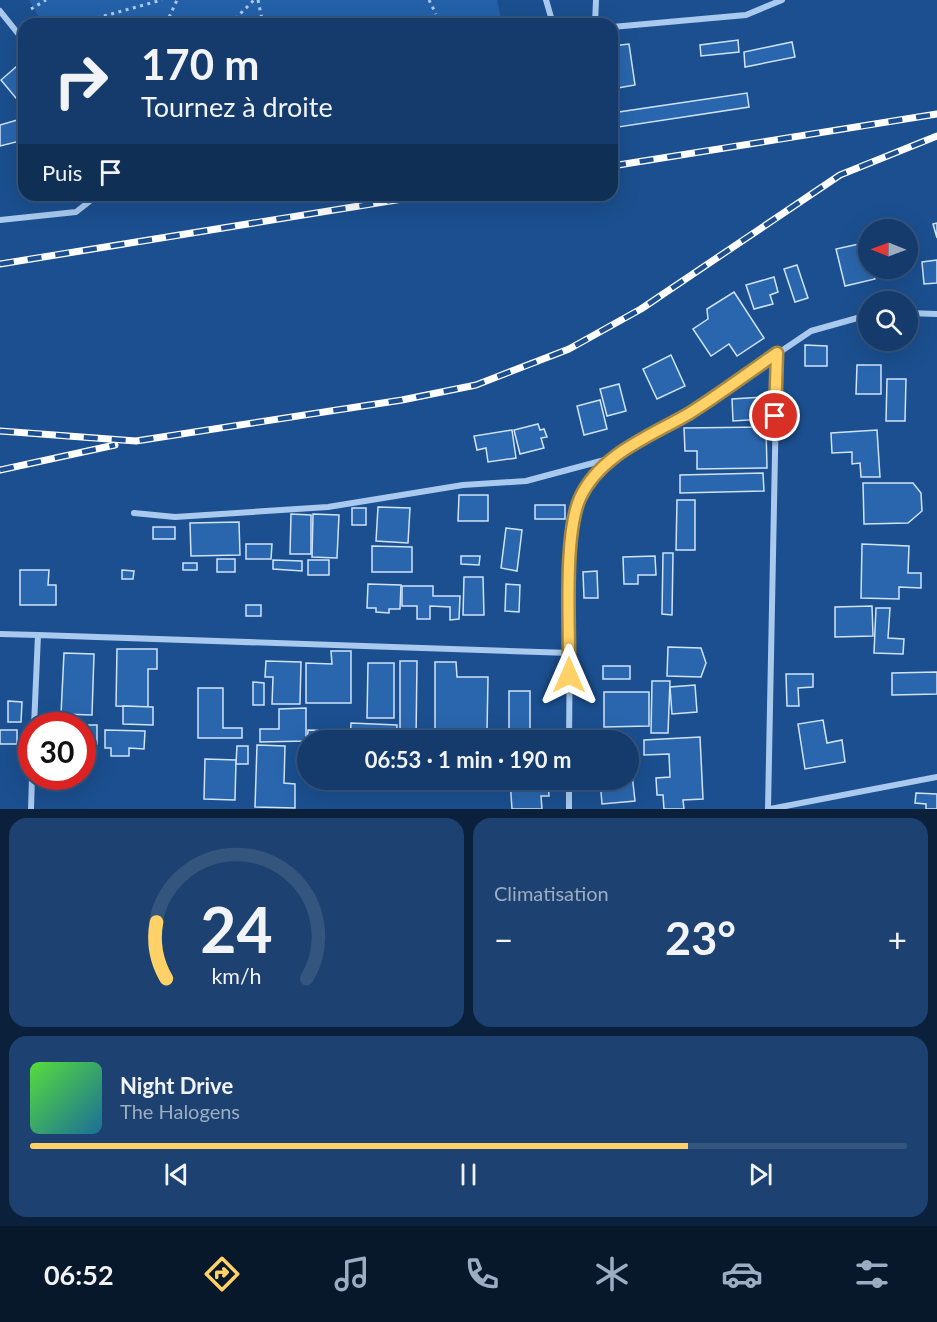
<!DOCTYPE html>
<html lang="fr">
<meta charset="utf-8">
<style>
:root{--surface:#143b6b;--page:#1d4271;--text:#f1f3f6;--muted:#9dadc1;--line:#33557e;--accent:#ffd166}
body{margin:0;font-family:Lato,sans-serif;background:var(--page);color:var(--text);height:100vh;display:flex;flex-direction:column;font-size:22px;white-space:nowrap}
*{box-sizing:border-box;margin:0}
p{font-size:20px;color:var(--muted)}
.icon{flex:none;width:33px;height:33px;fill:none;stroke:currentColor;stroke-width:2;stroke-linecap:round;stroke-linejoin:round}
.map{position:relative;height:809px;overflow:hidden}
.panel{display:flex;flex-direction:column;gap:9px;padding:9px;background:#0b203b;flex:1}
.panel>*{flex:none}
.banner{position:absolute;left:18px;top:18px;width:600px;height:183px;border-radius:18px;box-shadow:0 6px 24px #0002,0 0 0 2px var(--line);background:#143b6b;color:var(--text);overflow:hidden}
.needle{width:39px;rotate:271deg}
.controls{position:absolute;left:858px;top:219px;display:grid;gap:12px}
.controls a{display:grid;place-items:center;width:60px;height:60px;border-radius:50%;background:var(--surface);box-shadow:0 6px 24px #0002,0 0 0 2px var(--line);font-size:30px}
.speed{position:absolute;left:18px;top:712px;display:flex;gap:12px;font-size:30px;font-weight:700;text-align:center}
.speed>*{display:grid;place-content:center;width:78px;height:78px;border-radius:50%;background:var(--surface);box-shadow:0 6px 24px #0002,0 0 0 2px var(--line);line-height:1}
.speed .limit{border:9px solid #d22;background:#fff;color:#111}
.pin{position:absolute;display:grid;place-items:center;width:51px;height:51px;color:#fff;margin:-26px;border:3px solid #fff;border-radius:50%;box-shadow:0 2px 6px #0007}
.me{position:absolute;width:66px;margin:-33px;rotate:0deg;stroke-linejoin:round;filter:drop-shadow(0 0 4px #0008)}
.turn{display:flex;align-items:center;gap:21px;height:126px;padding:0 24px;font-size:27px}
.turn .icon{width:78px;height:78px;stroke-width:2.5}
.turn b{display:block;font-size:42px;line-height:51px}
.then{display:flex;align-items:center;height:57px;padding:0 24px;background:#0003;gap:12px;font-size:22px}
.big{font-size:45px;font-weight:700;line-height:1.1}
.panel .widget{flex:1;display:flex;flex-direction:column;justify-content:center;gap:9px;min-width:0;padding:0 21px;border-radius:18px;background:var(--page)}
.panel .dial{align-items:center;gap:0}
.dial svg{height:156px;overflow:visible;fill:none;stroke:var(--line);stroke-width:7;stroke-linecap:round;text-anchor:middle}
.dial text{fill:var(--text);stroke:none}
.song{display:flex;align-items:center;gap:18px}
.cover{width:72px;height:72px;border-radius:9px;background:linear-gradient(135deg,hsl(110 70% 55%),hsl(200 70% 35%))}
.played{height:6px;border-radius:3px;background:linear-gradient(90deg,var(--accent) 75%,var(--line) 75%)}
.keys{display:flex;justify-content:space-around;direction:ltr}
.heat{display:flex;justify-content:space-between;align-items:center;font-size:33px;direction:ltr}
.panel .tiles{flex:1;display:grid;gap:9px;grid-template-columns:1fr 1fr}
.widget:last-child{grid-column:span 2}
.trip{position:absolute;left:297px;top:730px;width:342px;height:60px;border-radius:30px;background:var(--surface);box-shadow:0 6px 24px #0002,0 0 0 2px var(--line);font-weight:700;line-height:60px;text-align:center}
.tabs{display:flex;height:96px;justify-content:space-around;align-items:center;background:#08182b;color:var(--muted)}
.tabs .icon{width:42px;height:42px}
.tabs .selected{color:var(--accent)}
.tabs b{font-size:27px;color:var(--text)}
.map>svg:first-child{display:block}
</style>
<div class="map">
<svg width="937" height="809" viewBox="0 0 937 809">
<rect width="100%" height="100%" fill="#1b4f8f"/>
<path fill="#2461a8" d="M29 0H497L502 23 43 24Z"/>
<g fill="#2a66ad" stroke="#cfe3fa" stroke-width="1.5">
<path d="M738 40 739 52 701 56 700 45Z"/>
<path d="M792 42 795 57 745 67 744 52Z"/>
<path d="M629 44 635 85 612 89V46Z"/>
<path d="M17 66 24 75V99L20 103 1 80Z"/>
<path d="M747 93 749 107 612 128V113Z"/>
<path d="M24 118V140L0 146V125Z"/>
<path d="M937 223V238L933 224Z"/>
<path d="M868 242V268H872L875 279 845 286 836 249Z"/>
<path d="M937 260V283L924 284 922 262Z"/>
<path d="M797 265 808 298 795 302 784 269Z"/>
<path d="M774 277 778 292 770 295 773 304 754 309 746 285Z"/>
<path d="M734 292 764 338 737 356 729 344 711 356 693 329 708 319 707 309Z"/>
<path d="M805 345 827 346V366H805Z"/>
<path d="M671 355 685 386 657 399 643 369Z"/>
<path d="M857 365H881V394H856Z"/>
<path d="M887 379H906L905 421H886Z"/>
<path d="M619 384 626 411 607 416 600 389Z"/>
<path d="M763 397 765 419 733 421 732 399Z"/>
<path d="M600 400 607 429 584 435 577 406Z"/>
<path d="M538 424 540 430 544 429 547 437 541 438 544 448 520 454 514 430Z"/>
<path d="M766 427 767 468 697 469V451H685L684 428Z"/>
<path d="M512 430 516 458 488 462 486 448 477 450 474 436Z"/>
<path d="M877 430 880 477H861L860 463 852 464V452L832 453 831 433Z"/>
<path d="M763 473 764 491 680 493V475Z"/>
<path d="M863 483H913L921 493 922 511 908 523 864 524Z"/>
<path d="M459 495H488V521H458Z"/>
<path d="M677 500H695V550H676Z"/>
<rect x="535" y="505" width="30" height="14"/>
<path d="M378 507 410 508 408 543 376 541Z"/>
<rect x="352" y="508" width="14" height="17"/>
<path d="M291 514 311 515V554H290Z"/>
<path d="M313 514 339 515 337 558 312 557Z"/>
<path d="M239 522 240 555 191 556 190 523Z"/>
<rect x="153" y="527" width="22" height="12"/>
<path d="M506 528 522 530 517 571 501 568Z"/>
<path d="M246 544H272L271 559H246Z"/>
<path d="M862 544 909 546 908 573H921V588L899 587V599L861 598Z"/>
<path d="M372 546 412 547V572H372Z"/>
<path d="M663 553H673L672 615 662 614Z"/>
<path d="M461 556H480L479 565 461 564Z"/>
<path d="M655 556 656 575H638V584H624L623 557Z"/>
<rect x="217" y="559" width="18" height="13"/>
<path d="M273 560 302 561V571L273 569Z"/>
<rect x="308" y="560" width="21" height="15"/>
<rect x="183" y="563" width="14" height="7"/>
<path d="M20 570H49L48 585H56V605H20Z"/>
<path d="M122 570 134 571 133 579H122Z"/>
<path d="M597 571 598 598H584L583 572Z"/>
<path d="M464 577H483L484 615H463Z"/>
<path d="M368 584 401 585 400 609H389V613L376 612V608H367Z"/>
<path d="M506 584 520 585 519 612 505 611Z"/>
<path d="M402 586H433V596H460L459 619 450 620V607L430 606V619H417V606H402Z"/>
<rect x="246" y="605" width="15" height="11"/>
<path d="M872 606 873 636 835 637V607Z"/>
<path d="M876 608H890L888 638 904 639 903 654 874 653Z"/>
<path d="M668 647 701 648 706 663 701 677 667 676Z"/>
<path d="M117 649H157V669H148V707L116 706Z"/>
<path d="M331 651H351V703H306V663L332 664Z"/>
<path d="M64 653 94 654 92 715 61 714Z"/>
<path d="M266 661 301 662 300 704H272L273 677H265Z"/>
<path d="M400 661H417L416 740H435V662H456L457 677H488L487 732 455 731V741H400Z"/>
<path d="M368 663H394V718H367Z"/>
<rect x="603" y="666" width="27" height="13"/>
<path d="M937 672V694L892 695V673Z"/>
<path d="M786 674H813V687L798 688 799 706H787Z"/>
<path d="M652 681H670L668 733H651Z"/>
<path d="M253 682 264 683V705H253Z"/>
<path d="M695 685 697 712 672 714 670 687Z"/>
<path d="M198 688H223V728H242V738H198Z"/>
<rect x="509" y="691" width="21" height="41"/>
<path d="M604 692H649V726L604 727Z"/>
<path d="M8 701 22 702 21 722H8Z"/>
<path d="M123 706 153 707V725L123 724Z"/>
<path d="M306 708V741L260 742V729H279V709Z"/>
<path d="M823 720 827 743 842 740 845 762 805 769 798 724Z"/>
<path d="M351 723 397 725 396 741H350Z"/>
<path d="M71 725H97V744H82V726Z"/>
<rect x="0" y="730" width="17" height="14"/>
<path d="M105 730 145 731 144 749 129 748V756H111V748H105Z"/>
<path d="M308 730 346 731V741H308L307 753Z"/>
<path d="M552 737V741H512V738Z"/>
<path d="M700 737 703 799 683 800 684 809H664L663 795H657L656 778 670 777 669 754 644 755V740Z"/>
<rect x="485" y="738" width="21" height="3"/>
<path d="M257 745 285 746 284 783 295 784V808L255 807Z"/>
<path d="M237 746H248V764H236Z"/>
<path d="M205 759 236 760 235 800 204 799Z"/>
<path d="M628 765H631L635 801 602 804 600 780H628Z"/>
<path d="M510 780H548L549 796H541L542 809H512Z"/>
<path d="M916 793 937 794V809H926V804L915 803Z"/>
</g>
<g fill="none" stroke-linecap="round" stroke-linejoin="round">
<g stroke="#a9c9ee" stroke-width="3" stroke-dasharray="3 4.5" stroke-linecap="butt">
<path d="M258 0 263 24"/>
<path d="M429 0 436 14"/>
<path d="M31 9 46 0"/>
<path d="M75 24 162 0"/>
<path d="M166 24 177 0"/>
<path d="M230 24 254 0"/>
</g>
<g stroke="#a9c9ee" stroke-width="6">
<path d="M546 0 553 24"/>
<path d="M0 11 24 41"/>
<path d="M595 24 596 0"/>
<path d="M612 27 746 15 782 0"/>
<path d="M0 220 76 212 90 201V195"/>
<path d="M908 313 937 314"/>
<path d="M134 513 175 517 328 507 463 485 526 481 612 458"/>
<path d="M0 634 38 635"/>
<path d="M34 726 38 635 570 653"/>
<path d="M569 741 571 532 579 499 590 479 612 458 691 412 811 331 868 315"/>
<path d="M31 809 32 777"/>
<path d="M569 809V780"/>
<path d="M768 809 777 353"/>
<path d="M770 809 937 777"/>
</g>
<defs>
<g id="rail">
<path d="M612 166 937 114"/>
<path d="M0 264 427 195"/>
<path d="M0 431 136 441 402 400 476 385 569 349 641 309 840 175 937 136"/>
<path d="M0 470 115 445"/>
</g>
</defs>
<use href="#rail" stroke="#fff" stroke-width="7"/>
<use href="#rail" stroke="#1b4f8f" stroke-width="4.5" stroke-dasharray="14" stroke-linecap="butt"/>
</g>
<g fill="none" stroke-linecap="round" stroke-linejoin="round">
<defs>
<path id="route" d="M569 675C570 630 563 536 580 498 600 454 651 436 690 413 720 394 748 373 777 353L775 416"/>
</defs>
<use href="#route" stroke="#a68842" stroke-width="15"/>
<use href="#route" stroke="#ffd166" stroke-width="10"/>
</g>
</svg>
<div class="controls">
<a><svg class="needle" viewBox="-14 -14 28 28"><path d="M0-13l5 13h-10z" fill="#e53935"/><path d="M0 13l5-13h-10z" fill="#9dadc1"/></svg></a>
<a><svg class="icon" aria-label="search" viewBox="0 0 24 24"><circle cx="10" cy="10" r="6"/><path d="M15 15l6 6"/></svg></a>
</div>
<div class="speed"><div class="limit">30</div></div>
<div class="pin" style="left:775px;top:416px;background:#d93025"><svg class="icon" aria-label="arrive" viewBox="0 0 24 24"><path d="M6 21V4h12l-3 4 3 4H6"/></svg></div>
<svg class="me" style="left:569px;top:675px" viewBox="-20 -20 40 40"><path d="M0-17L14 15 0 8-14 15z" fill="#ffd166" stroke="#fff" stroke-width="4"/></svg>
<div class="trip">06:53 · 1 min · 190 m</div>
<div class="banner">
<div class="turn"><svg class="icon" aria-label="right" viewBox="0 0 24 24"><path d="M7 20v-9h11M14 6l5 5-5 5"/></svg><div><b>170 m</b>Tournez à droite</div></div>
<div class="then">Puis<svg class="icon" aria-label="arrive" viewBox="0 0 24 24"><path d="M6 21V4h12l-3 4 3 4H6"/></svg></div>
</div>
</div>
<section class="panel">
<div class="tiles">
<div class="widget dial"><svg viewBox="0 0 100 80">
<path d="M14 69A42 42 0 1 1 86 69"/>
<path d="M14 69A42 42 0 0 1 9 40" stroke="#ffd166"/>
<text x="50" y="56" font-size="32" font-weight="700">24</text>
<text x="50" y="72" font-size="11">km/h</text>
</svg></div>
<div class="widget"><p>Climatisation</p>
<div class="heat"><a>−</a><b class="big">23°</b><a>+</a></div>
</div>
<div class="widget">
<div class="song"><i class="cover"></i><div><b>Night Drive</b><p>The Halogens</p></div></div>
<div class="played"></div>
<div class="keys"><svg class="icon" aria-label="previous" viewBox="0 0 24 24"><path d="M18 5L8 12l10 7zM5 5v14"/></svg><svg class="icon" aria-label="pause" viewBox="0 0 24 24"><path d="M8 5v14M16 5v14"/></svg><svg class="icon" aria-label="next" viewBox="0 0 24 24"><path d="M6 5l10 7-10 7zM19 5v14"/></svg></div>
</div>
</div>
</section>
<nav class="tabs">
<b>06:52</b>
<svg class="icon selected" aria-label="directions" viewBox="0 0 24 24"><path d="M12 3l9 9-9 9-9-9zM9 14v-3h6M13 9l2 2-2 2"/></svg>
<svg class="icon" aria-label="music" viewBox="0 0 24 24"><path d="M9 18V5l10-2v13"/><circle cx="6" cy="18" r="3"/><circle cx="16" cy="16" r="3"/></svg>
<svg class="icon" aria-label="phone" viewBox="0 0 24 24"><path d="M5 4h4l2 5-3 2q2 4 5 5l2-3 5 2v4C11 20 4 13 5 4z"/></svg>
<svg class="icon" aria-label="climate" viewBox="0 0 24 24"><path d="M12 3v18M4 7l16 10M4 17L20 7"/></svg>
<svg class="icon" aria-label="car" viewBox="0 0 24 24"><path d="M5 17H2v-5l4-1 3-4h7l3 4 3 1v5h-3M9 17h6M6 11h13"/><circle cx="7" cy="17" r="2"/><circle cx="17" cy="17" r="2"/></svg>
<svg class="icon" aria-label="filters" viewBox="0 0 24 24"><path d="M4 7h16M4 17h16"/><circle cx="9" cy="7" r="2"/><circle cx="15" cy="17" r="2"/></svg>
</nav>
